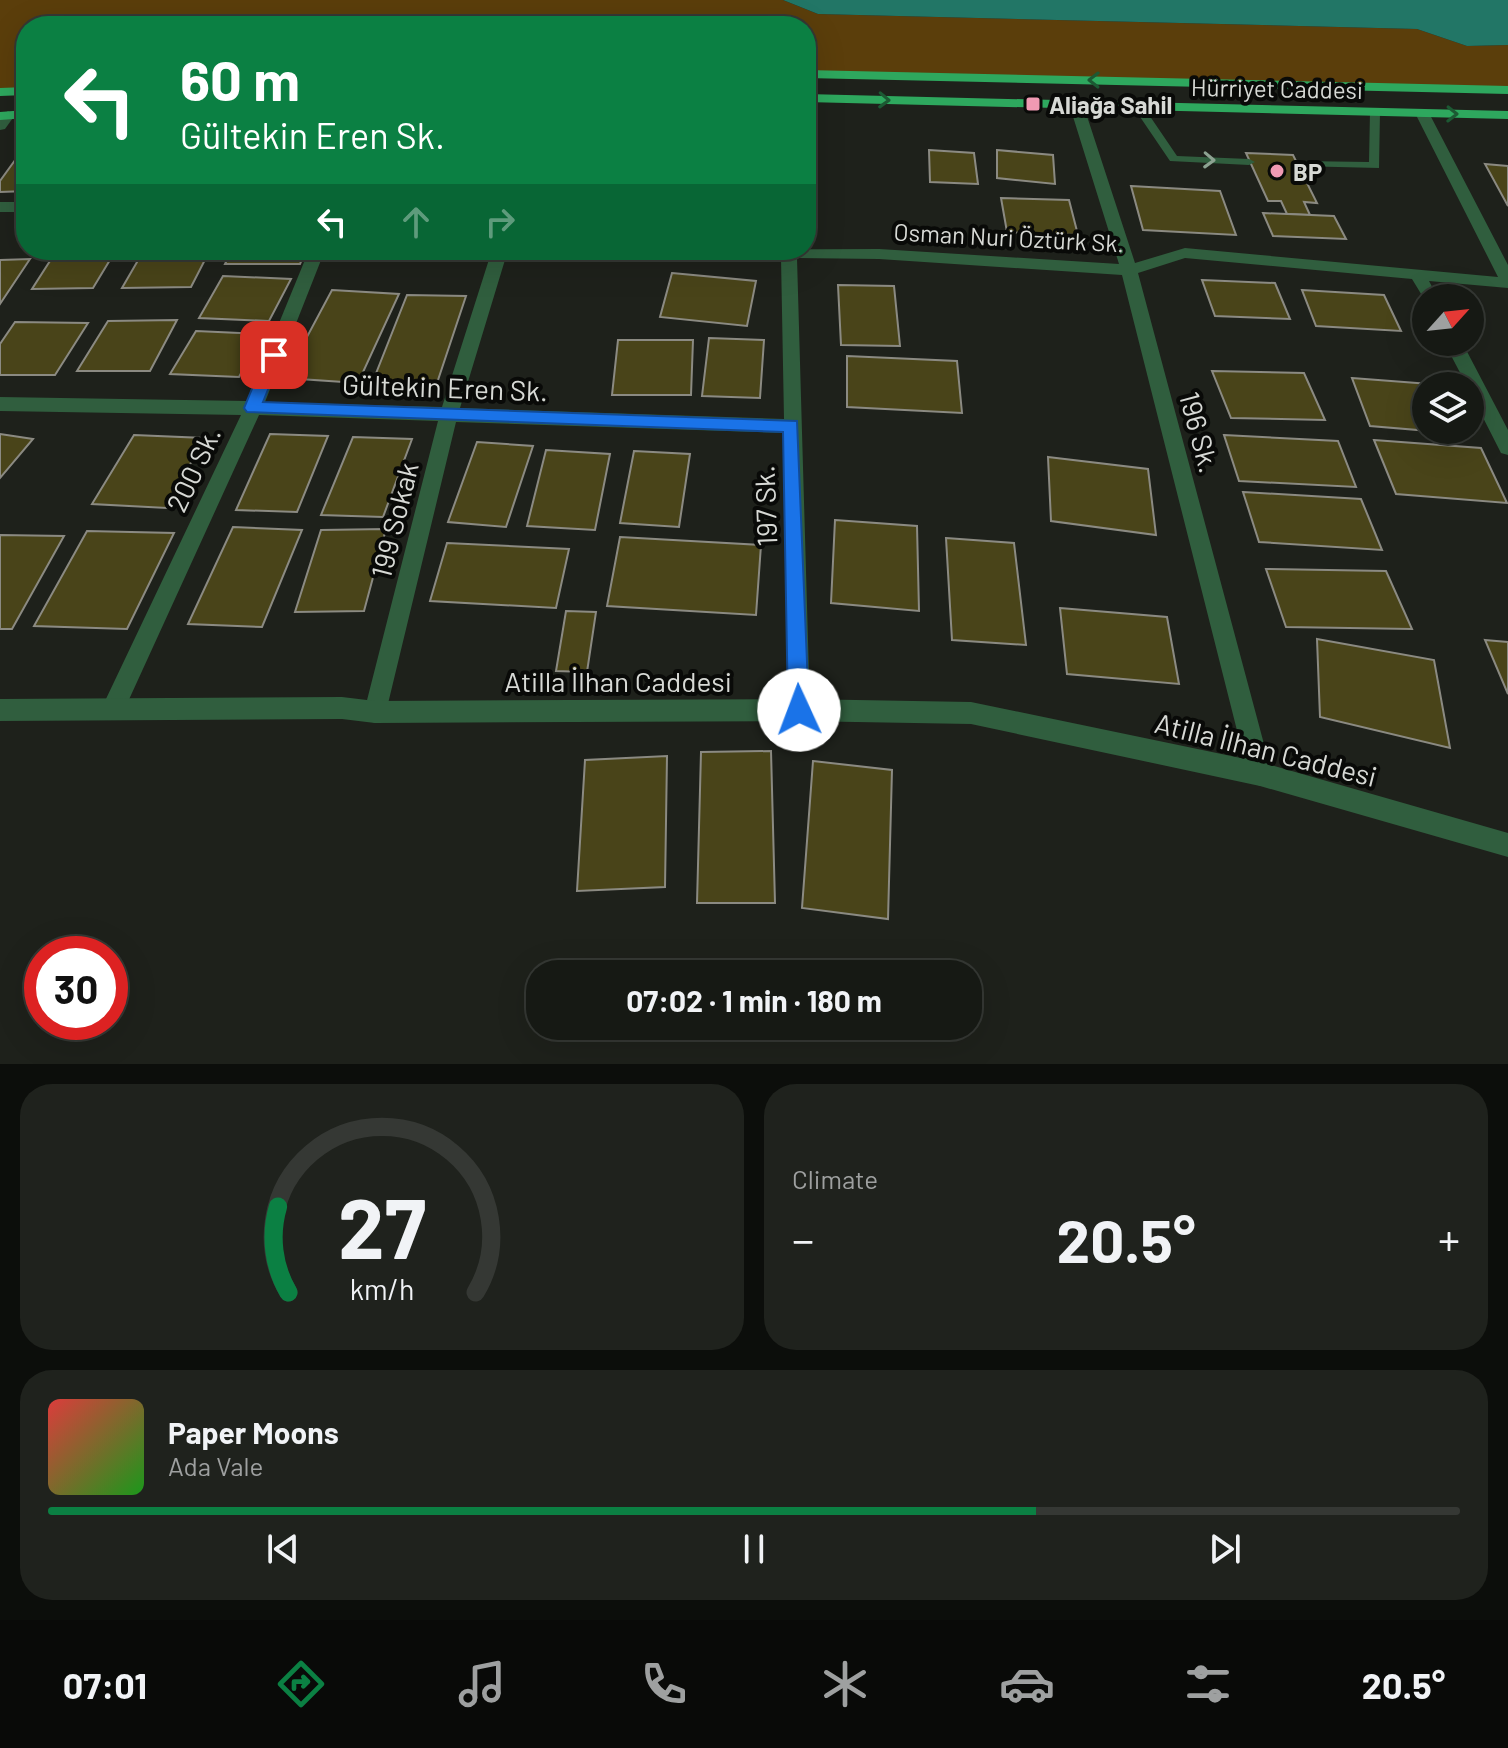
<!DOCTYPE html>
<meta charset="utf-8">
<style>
:root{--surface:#161914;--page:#1f221d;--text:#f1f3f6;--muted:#9ea0a0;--line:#353834;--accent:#0b8043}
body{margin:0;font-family:Barlow,sans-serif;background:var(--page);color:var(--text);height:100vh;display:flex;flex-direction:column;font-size:30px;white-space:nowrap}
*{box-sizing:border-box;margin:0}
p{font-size:26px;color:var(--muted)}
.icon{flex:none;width:44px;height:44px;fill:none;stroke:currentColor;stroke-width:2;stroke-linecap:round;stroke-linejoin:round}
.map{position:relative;height:1064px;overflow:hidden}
.side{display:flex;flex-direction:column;gap:20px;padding:20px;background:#0c0e0b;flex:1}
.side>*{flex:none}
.top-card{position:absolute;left:16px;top:16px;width:800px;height:244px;border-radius:32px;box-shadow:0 8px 32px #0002,0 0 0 2px var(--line);background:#0b8043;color:#fff;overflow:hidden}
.needle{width:52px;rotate:63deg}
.buttons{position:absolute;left:1412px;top:284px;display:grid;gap:16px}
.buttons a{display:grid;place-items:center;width:72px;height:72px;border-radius:50%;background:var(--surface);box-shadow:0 8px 32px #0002,0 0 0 2px var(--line);font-size:40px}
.speed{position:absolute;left:24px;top:936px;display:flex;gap:16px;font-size:40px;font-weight:700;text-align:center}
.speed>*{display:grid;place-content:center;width:104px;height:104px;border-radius:50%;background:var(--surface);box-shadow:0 8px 32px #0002,0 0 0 2px var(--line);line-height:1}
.speed .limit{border:12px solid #d22;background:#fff;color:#111}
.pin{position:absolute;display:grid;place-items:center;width:68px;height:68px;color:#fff;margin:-34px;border-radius:16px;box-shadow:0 4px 12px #0006}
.me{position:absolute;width:88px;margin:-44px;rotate:358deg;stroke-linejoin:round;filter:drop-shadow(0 0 6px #0008)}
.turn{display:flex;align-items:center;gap:28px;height:168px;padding:0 32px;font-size:36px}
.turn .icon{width:104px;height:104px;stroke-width:2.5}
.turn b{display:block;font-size:56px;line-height:68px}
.lanes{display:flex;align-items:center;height:76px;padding:0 32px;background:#0003;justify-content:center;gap:40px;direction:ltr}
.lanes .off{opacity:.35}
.big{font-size:60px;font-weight:700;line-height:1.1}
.side .widget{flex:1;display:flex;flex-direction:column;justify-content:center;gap:12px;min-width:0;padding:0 28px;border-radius:32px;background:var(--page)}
.side .dial{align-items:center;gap:0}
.dial svg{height:208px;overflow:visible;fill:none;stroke:var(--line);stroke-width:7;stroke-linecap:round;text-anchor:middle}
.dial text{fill:var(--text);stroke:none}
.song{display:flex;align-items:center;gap:24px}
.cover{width:96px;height:96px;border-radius:12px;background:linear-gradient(135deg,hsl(0 70% 55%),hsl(120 70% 35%))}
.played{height:8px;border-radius:4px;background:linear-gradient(90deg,var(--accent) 70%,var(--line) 70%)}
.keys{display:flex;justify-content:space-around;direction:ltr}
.heat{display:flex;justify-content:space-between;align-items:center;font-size:44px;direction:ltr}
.side .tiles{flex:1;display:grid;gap:20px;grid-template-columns:1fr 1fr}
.widget:last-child{grid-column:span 2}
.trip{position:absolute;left:526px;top:960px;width:456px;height:80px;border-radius:32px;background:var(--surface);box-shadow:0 8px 32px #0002,0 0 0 2px var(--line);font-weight:700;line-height:80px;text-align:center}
.dock{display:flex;height:128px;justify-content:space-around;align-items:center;background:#090a08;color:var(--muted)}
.dock .icon{width:56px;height:56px}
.dock .on{color:var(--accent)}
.dock b{font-size:36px;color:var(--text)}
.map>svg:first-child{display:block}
</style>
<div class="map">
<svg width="1508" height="1064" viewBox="0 0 1508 1064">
<rect width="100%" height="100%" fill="#1e211b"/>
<path fill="#5b3e0b" d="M0 0H783L818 14 1417 29 1467 46 1508 45V90L806 74V26H26V91L0 92Z"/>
<path fill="#227666" d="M783 0H1508V45L1467 46 1417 29 818 14Z"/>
<g fill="#494419" stroke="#8b8a82" stroke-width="2">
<path d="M26 145V191L0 192V181Z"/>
<path d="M929 150 974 153 978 184 930 182Z"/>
<path d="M997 150 1053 155 1055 184 997 178Z"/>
<path d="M1246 153 1293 155 1317 203 1304 202 1310 215 1287 214 1281 201H1268Z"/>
<path d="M1485 164 1508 166V206Z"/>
<path d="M1131 186 1220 191 1236 235 1143 230Z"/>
<path d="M1001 198 1069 200 1078 235 1007 232Z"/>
<path d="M1263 213 1334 216 1346 239 1273 236Z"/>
<path d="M57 250H116L93 288 32 289Z"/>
<path d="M144 250H210L191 287 122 288Z"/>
<path d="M232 250H306L300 264H225Z"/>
<path d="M30 259 0 304V260Z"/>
<path d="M672 273 756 281 747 326 660 317Z"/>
<path d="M223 276 291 279 269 321 199 318Z"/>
<path d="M1202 280 1275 283 1290 319 1215 316Z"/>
<path d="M838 285 894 286 900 346 841 345Z"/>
<path d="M332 290 399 294 358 383 285 378Z"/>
<path d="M1302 290 1384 295 1401 331 1316 326Z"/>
<path d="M407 295 466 296 437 383 373 381Z"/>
<path d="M177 320 150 371H77L108 321Z"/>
<path d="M15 322 88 323 55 375H0V344Z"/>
<path d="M196 331 262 334 239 377 170 374Z"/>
<path d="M709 338 764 340 760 398 702 396Z"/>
<path d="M618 340H693L691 395H612Z"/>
<path d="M847 356 957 361 962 413 847 407Z"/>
<path d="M1212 371 1304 373 1325 420 1231 418Z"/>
<path d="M1352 378 1443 385 1426 386V430H1464L1466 434 1370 426Z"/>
<path d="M0 434 33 439 0 478Z"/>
<path d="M270 434 328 436 297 512 236 510Z"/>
<path d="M134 435 204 438 167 508 92 504Z"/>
<path d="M1224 435 1338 441 1356 487 1239 481Z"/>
<path d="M353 437 412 439 383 517 321 515Z"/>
<path d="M1374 440 1481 448 1507 503 1396 494Z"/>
<path d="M477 442 533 446 506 527 448 522Z"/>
<path d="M546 450 610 454 595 530 527 526Z"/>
<path d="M634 451 690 454 679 527 620 523Z"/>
<path d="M1048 457 1148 469 1156 535 1051 521Z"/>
<path d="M1243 492 1361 499 1382 550 1259 542Z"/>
<path d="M835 520 917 526 919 611 831 603Z"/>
<path d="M233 527 302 530 262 627 188 624Z"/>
<path d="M386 529 364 611 295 612 321 530Z"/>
<path d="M87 531 174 533 127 629 34 626Z"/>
<path d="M0 535 64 536 12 629H0Z"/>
<path d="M620 537 761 545 756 615 607 606Z"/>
<path d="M946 538 1014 543 1026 645 952 640Z"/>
<path d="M447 543 569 549 556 608 430 601Z"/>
<path d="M1266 569 1386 571 1412 629 1286 627Z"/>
<path d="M1060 608 1167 617 1179 684 1067 674Z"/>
<path d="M566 611 596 612 587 672 556 671Z"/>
<path d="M1317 639 1434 660 1450 748 1320 717Z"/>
<path d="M1485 640 1508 642V694Z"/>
<path d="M771 751 775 903H697L701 752Z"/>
<path d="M667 756 665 887 577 891 585 760Z"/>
<path d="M813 761 892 770 888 919 802 908Z"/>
</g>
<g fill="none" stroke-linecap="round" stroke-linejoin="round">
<g fill="#305e3e" fill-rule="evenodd">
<path d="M1135 106H1143L1177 156 1249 159 1255 162 1249 165 1170 161 1134 108Z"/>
<path d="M1375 109 1380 112 1379 168 1296 166 1294 164 1300 161 1369 162 1370 112Z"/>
</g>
<g fill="#305e3e" fill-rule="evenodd">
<path d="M1077 103 1084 107 1135 263 1185 248 1498 277 1415 113 1422 109 1429 113 1508 265V288L1429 281 1438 298H1426V302L1412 279 1185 258 1138 273 1272 774 1268 782 1260 786 1252 782 1248 774 1122 275 879 259 797 258 810 710 807 718 799 721 791 718 788 710 784 433 456 422 386 712 383 720 375 723 367 720 364 712 438 421 259 415 121 717 113 720 105 717 102 709 105 701 241 415 0 411V397L247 401 309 250H325L265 402 442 407 492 250H508L460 408 784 419 781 258 599 255 591 250 879 249 1119 264 1070 107Z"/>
<rect x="0" y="202" width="26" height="10"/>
<path d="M1444 342H1462L1508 430V455L1501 453 1470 392V386H1467Z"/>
</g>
<g fill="#305e3e" fill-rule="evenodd">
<path d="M8 111 15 115 5 129 0 130V117Z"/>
<path d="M342 697 375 701 799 699 971 702 1260 762 1508 833V857L1260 786 971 724 799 721 375 723 342 719 0 721V699Z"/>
</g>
<g fill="#2ea85e" fill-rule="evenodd">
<path d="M806 70 1508 86V94L806 78Z"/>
<path d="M26 87V95L0 96V88Z"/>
<path d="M806 94 1508 111V119L806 102Z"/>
<path d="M26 110V118L0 120V112Z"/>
</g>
</g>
<defs><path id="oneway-chevron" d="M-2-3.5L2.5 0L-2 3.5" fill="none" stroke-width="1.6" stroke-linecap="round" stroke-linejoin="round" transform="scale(2)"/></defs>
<g stroke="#1c5933">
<use href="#oneway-chevron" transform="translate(1094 80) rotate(-179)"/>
<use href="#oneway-chevron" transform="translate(884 100) rotate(2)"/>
<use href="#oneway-chevron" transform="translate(1452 114) rotate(1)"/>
</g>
<use stroke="#8ca291" href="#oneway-chevron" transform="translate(1209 160) rotate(2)"/>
<path fill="#1a73e8" stroke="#114b97" stroke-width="2" d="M274 350 282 355 263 402 797 421 809 710 806 717 799 720 791 717 788 710 783 432 247 412 244 408 266 355Z"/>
<g fill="#f19ab3" stroke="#090a08" stroke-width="3">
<rect x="1025" y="96" width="16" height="16" rx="4"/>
<circle cx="1277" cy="171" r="8"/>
</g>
<g text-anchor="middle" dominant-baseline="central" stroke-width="8" stroke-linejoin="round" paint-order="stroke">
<g font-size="24" fill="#d7d9d5" stroke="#090a08">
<text transform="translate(1277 88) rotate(1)">Hürriyet Caddesi</text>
<text transform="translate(1009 237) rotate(3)">Osman Nuri Öztürk Sk.</text>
</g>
<g font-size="24" font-weight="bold" fill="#d7d9d5" stroke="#090a08" text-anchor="start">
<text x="1049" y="104">Aliağa Sahil</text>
<text x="1293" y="171">BP</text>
</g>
<g font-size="28" fill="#d7d9d5" stroke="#090a08">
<text transform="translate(445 387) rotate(2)">Gültekin Eren Sk.</text>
<text transform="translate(1200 432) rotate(75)">196 Sk.</text>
<text transform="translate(193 469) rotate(-65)">200 Sk.</text>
<text transform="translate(765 506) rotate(-92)">197 Sk.</text>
<text transform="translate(394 520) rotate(-76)">199 Sokak</text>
<text x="618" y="681">Atilla İlhan Caddesi</text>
<text transform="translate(1266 749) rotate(14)">Atilla İlhan Caddesi</text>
</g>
</g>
</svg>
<div class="buttons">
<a><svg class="needle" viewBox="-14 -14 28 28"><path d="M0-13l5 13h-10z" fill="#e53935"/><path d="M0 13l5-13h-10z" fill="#9ea0a0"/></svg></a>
<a><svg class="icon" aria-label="layers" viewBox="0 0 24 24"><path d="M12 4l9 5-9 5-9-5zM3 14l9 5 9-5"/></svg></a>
</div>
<div class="speed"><div class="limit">30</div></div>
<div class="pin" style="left:274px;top:355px;background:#d93025"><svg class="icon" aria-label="arrive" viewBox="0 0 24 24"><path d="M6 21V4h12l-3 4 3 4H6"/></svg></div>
<svg class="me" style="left:799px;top:710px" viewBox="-20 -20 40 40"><circle r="19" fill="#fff"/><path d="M0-13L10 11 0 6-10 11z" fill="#1a73e8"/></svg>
<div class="trip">07:02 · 1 min · 180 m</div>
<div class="top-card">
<div class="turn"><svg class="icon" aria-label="left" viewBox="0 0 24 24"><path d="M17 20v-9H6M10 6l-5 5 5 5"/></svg><div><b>60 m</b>Gültekin Eren Sk.</div></div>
<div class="lanes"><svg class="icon" aria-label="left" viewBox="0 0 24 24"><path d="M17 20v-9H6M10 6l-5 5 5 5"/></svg><svg class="icon off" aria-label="ahead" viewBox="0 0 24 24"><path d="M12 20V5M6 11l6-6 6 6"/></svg><svg class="icon off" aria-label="right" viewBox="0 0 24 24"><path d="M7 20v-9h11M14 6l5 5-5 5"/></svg></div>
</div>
</div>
<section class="side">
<div class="tiles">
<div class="widget dial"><svg viewBox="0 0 100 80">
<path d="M14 69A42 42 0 1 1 86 69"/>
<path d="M14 69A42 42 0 0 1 10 36" stroke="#0b8043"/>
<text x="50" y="56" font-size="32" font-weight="700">27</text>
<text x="50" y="72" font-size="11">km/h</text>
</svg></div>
<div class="widget"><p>Climate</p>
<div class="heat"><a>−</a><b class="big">20.5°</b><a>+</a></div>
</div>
<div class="widget">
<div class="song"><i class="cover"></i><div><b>Paper Moons</b><p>Ada Vale</p></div></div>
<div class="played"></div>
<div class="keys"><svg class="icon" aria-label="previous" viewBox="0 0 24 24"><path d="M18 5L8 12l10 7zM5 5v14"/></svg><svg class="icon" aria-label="pause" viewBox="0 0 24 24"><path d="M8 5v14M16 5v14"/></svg><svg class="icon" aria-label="next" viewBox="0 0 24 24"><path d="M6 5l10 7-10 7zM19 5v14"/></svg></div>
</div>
</div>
</section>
<nav class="dock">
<b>07:01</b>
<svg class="icon on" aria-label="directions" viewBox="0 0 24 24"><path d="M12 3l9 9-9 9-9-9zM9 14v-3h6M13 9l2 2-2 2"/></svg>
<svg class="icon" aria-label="music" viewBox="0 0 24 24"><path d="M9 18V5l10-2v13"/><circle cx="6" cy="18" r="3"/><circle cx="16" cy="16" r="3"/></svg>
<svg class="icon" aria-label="phone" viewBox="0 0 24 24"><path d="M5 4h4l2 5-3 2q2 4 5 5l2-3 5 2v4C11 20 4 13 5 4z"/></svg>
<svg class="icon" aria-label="climate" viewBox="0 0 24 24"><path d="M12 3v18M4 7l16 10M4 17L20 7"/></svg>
<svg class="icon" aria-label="car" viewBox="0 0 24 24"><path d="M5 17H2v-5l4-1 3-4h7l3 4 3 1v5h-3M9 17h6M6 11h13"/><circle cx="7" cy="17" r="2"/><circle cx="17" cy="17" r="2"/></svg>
<svg class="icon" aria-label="filters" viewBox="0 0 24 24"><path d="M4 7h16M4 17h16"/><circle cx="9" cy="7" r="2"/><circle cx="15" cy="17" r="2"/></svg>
<b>20.5°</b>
</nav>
